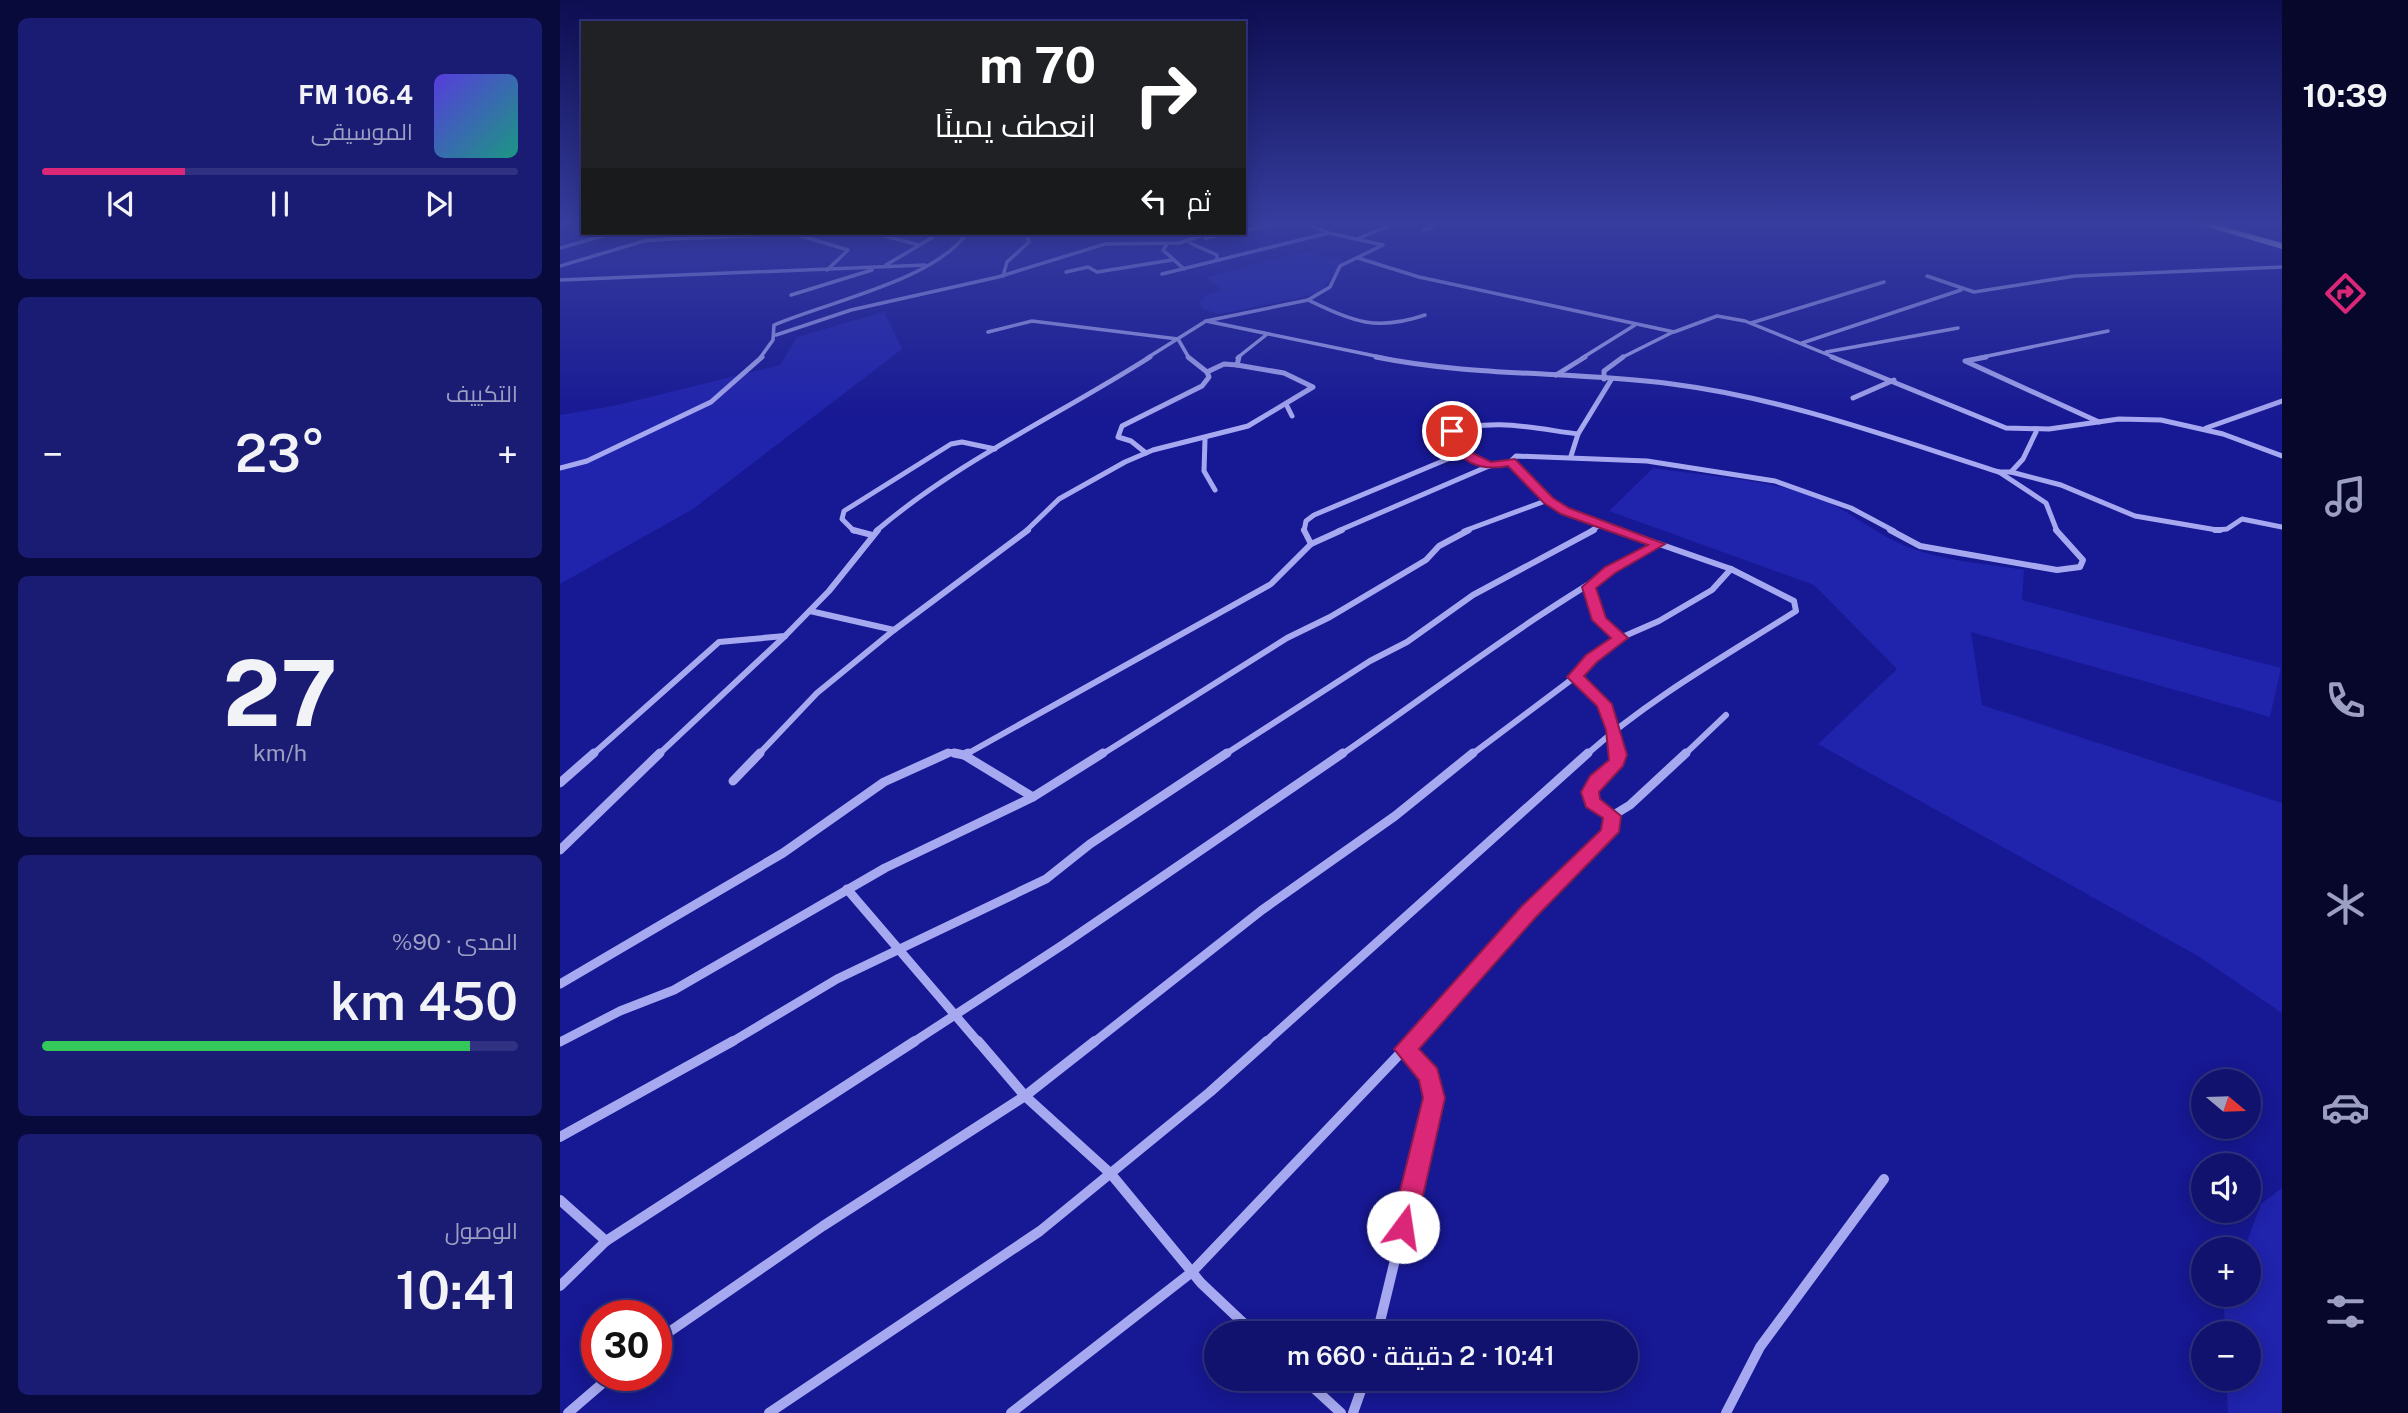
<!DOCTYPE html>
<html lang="ar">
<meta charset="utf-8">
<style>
:root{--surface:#11126e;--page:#1a1b73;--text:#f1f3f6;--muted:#9c9ec2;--line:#303281;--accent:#db2777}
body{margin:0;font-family:"Public Sans",Cairo,sans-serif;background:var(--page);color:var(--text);direction:rtl;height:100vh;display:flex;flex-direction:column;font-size:26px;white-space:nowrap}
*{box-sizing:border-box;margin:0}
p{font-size:23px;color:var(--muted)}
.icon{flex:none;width:38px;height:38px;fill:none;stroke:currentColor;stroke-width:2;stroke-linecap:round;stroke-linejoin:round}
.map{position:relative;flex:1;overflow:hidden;direction:ltr}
.details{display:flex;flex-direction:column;gap:18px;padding:18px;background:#090a3c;width:560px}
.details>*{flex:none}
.guide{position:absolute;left:21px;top:21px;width:665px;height:214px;border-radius:0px;box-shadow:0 4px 18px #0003,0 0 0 2px var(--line);direction:rtl;background:#202124;color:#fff;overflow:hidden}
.needle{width:46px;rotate:109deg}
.controls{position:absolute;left:1631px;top:1069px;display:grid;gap:14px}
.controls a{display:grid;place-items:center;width:70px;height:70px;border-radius:50%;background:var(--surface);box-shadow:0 4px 18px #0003,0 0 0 2px var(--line);font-size:35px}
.speed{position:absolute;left:21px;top:1300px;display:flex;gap:14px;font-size:35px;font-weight:700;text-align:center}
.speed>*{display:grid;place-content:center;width:91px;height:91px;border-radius:50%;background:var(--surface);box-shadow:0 4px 18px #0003,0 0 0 2px var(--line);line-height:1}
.speed .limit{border:10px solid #d22;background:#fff;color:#111}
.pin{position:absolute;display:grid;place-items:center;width:60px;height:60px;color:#fff;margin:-30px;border:4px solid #fff;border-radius:50%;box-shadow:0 2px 7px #0007}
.me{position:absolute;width:77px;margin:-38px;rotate:14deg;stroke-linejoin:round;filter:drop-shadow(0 0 5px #0008)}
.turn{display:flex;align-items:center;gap:24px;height:147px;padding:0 35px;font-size:32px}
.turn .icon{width:91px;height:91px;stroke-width:2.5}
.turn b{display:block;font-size:49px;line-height:60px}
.then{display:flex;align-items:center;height:66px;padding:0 35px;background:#0003;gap:14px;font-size:26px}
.big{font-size:52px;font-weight:600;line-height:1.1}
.details .tile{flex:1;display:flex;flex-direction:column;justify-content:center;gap:10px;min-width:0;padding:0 24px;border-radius:10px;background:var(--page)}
.details .dial{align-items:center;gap:0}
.dial b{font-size:91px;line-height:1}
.song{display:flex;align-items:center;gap:21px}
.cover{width:84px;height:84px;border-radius:10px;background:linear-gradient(135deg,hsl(250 70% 55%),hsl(170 70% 35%))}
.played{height:7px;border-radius:4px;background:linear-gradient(90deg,var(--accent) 30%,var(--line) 30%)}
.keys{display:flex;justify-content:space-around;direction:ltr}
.heat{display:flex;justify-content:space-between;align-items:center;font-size:38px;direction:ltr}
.charge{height:10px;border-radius:5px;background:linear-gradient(90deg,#34c759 90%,var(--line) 0)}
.trip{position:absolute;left:644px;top:1321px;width:434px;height:70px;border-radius:35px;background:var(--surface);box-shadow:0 4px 18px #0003,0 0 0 2px var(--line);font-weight:600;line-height:70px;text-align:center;direction:rtl}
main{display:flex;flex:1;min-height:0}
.tabs{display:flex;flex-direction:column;width:126px;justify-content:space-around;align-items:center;background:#07072c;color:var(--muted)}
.tabs .icon{width:49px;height:49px}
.tabs .selected{color:var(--accent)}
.tabs b{font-size:32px;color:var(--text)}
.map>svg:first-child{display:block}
</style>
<main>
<nav class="tabs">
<b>10:39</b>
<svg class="icon selected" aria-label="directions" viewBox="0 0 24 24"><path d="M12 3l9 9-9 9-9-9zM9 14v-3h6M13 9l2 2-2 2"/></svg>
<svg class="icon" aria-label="music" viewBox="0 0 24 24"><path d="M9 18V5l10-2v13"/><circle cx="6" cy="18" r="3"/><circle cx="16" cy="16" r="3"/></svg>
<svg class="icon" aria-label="phone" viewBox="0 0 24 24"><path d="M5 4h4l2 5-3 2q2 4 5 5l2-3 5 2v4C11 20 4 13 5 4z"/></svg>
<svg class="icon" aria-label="climate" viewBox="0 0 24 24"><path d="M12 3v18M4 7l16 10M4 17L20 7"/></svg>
<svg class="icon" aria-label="car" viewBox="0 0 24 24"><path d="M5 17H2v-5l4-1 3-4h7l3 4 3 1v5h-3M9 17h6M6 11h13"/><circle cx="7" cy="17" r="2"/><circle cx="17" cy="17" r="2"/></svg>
<svg class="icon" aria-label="filters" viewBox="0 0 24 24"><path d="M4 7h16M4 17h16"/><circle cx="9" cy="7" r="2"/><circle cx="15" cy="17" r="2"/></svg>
</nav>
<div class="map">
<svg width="1722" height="1413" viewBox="0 0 1722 1413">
<rect width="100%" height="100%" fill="#171893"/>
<g fill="#2023ac">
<path d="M746 252 785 261C771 270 771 285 756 294L659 314 642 309 640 301 648 294 662 290 647 277Z"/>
<path d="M324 312 342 349 133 509 0 584V415L53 406 220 365 237 337Z"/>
<path d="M1093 468C1145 476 1201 479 1251 495 1284 506 1308 529 1339 543 1376 561 1425 563 1464 570L1462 600 1721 668 1710 717 1411 632 1422 705 1722 803V1013L1638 956 1258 744 1337 669 1254 585 1049 511Z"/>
<path d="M1722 1188V1413H1668L1666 1379H1689V1334L1665 1333 1664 1305 1667 1295H1689V1250L1684 1249 1701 1204Z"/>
</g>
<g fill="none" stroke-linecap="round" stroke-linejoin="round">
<g stroke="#a7a9f0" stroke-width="3.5">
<path d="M0 224 4 223"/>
<path d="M684 230 722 223"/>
<path d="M864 230 874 226 869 223"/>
<path d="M314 233 359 245"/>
<path d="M645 238 672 233"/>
<path d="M799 238 828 226 823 223"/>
<path d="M630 243 657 255V260"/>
<path d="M606 246 603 250 624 269"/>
<path d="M0 248 53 233"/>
<path d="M798 258 859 277 1114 332 1157 316 1185 321 1276 358"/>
<path d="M326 265 373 237 372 233"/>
<path d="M0 266 84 241 110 239 235 234 288 250 267 270"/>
<path d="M506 272 528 267 537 272 612 260"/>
<path d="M602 274 768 233"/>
<path d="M443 276 447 262 469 242 466 233"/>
<path d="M1367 276 1414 292 1515 276 1722 267"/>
<path d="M0 280 365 265"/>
<path d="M231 295 312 270"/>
<path d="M748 300C793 321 815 332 865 315"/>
<path d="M646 321 825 358"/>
<path d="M1191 323 1324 282"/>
<path d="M428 332 472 321 618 339 629 358"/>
<path d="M216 335 291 310 438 277 545 244 620 243 648 233"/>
<path d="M1242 343 1401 290"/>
<path d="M1266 352 1398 328"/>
<path d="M200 358 213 340 214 325C267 302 375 280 407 233"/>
<path d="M587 358 646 321 748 300 770 287 780 266 823 245 769 233 745 223"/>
<path d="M677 358 706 335"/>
<path d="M1022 358 1075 325"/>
<path d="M1061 358 1113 332"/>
<path d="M1418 358 1548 331"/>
</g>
<g stroke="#a7a9f0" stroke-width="5">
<path d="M628 357 647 372"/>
<path d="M816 357C914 377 1013 371 1112 384 1223 398 1332 438 1439 472H1451L1463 459 1476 432"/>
<path d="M1272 357 1446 428 1489 429 1559 419 1601 420 1663 434 1722 456"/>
<path d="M1426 357 1405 361 1539 422"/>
<path d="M647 372 664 364 677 365"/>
<path d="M996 375 1025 357"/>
<path d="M1044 379V371L1063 357"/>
<path d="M1293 398 1334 380"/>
<path d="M727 406 732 416"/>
<path d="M1646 428 1722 401"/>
<path d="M645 439 644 471 655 490"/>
<path d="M586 453 571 441 558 437 562 426 642 386 649 377 647 372"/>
<path d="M1011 456 1018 434 1051 380"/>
<path d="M950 462 988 500 1005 511 1064 531"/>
<path d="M929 466 902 453 889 434C928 416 977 429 1018 434"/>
<path d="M0 468 27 461 151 402 202 357"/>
<path d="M1439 472 1486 503 1497 531"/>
<path d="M1451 472 1501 485 1575 516 1657 530 1667 529 1682 519 1722 527"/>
<path d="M294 531 282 519 284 511 391 444 402 442 435 449"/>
<path d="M316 531C398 461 499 415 590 357"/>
<path d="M466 531 499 499 565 462 593 450 688 426 753 387 724 373 677 365 679 357"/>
<path d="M744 531 746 521 754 515 902 453"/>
<path d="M778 531 929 466 950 462 956 456 1087 461 1215 481 1291 508 1334 531"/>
<path d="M904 531 988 500"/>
<path d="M1031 531 1040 525"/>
</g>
<g stroke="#a7a9f0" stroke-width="6">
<path d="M293 530 312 535"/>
<path d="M744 530 751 544"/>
<path d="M1330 530 1360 546 1497 570 1520 567 1523 560 1496 530"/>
<path d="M1655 530H1660"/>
<path d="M1029 587 1039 620 1060 638"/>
<path d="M250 611 334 630"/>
<path d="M1015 677C1042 700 1051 721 1058 755"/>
<path d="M32 755 159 642 225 636"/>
<path d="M98 755 225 636 269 591 318 530"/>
<path d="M198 755 257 693 334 630 468 530"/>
<path d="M384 755 390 752 403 755"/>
<path d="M405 755 711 584 751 544 782 530"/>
<path d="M541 755 727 638 770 617 866 560 879 546 909 530"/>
<path d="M664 755 810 661 847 642 913 595 1034 530"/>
<path d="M781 755C885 683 987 603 1099 544"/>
<path d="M911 755 1015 677 1031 658 1060 638 1099 621 1152 590 1171 569"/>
<path d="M1026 755C1090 698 1165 656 1236 611L1234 601 1171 569 1059 530"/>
<path d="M1124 755 1166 715"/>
</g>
<g stroke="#a7a9f0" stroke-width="9">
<path d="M394 753 404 755 473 797"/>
<path d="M404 755 408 753"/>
<path d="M173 781 200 753"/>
<path d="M0 783 34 753"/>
<path d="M1052 816 1070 805 1126 753"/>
<path d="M0 850 100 753"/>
<path d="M287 889 419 1043"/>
<path d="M0 984 223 853 324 782 388 753"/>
<path d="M0 1042 60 1011 114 990 325 868 473 797 543 753"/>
<path d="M170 1043 277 979 486 879 530 844 667 753"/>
<path d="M352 1043 504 944 783 753"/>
<path d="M533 1043 702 910 835 816 913 753"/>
<path d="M705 1043 1028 753"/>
<path d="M851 1043 969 911 1050 832 1052 816 1032 802C1030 782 1045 776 1057 763L1058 753"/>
</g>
<g stroke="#a7a9f0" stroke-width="10">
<path d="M418 1041 465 1096 551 1174 641 1283 695 1334"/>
<path d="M0 1137 173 1041"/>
<path d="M0 1200 46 1241 355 1041"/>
<path d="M0 1286 46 1241"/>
<path d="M817 1334 874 1099 869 1075 845 1049"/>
<path d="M96 1341 263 1226 465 1096 535 1041"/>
<path d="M744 1379 781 1413"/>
<path d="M8 1413 51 1376"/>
<path d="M209 1413 480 1231 650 1092 707 1041"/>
<path d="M451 1413 632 1272 852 1041"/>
<path d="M793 1413 805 1379"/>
<path d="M1166 1413 1200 1347 1324 1179"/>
</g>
<path fill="#f8f8ff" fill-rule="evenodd" d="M1634 223H1651L1722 243V249Z"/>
</g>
<linearGradient id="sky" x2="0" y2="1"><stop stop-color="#0d0d51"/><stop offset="0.53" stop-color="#363d9e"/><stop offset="1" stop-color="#363d9e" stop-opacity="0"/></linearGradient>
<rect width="1722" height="421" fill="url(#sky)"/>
<path fill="#db2777" stroke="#8e194d" stroke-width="2" d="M888 429H896L894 437 906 450 931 462 955 459 993 498 1009 508 1105 544 1055 573 1036 588 1046 618 1068 638 1037 662 1024 676 1052 704 1067 755 1063 766 1039 792 1040 799 1061 816 1059 832 976 917 859 1049 877 1068 885 1098 856 1227 852 1235 843 1239 835 1235 831 1227 863 1098 859 1080 834 1049 962 906 1041 830 1043 818 1026 807 1021 792 1030 776 1049 760 1046 730 1037 706 1007 677 1026 655 1051 638 1032 620 1022 587 1045 567 1088 545 1001 514 984 503 948 466C919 472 900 461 882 437Z"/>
</svg>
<div class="controls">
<a><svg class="needle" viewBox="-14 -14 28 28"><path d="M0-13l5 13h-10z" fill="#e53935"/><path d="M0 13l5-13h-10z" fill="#9c9ec2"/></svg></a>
<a><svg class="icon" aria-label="sound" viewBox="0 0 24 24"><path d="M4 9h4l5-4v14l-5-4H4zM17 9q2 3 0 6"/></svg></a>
<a>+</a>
<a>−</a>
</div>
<div class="speed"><div class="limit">30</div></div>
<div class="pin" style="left:892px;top:431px;background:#d93025"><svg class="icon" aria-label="arrive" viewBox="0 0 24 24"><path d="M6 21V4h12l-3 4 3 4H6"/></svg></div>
<svg class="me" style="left:843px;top:1227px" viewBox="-20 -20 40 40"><circle r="19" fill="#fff"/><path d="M0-13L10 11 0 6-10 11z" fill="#db2777"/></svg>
<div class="trip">10:41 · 2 دقيقة · 660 m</div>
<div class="guide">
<div class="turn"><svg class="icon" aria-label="right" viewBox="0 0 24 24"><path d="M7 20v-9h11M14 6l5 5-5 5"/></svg><div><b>70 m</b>انعطف يمينًا</div></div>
<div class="then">ثم<svg class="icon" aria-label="left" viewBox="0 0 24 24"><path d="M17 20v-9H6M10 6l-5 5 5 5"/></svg></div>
</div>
</div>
<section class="details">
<div class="tile">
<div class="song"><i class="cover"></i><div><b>106.4 FM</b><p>الموسيقى</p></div></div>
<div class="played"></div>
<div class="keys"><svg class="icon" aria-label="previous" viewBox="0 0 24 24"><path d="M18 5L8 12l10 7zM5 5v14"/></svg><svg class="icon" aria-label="pause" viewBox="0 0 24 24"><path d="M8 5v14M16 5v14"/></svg><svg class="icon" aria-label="next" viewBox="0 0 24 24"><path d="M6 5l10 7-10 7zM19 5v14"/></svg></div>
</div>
<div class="tile"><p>التكييف</p>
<div class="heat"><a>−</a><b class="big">23°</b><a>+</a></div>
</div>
<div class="tile dial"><b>27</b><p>km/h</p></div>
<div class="tile"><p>المدى · 90%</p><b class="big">450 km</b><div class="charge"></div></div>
<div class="tile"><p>الوصول</p><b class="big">10:41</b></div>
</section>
</main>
